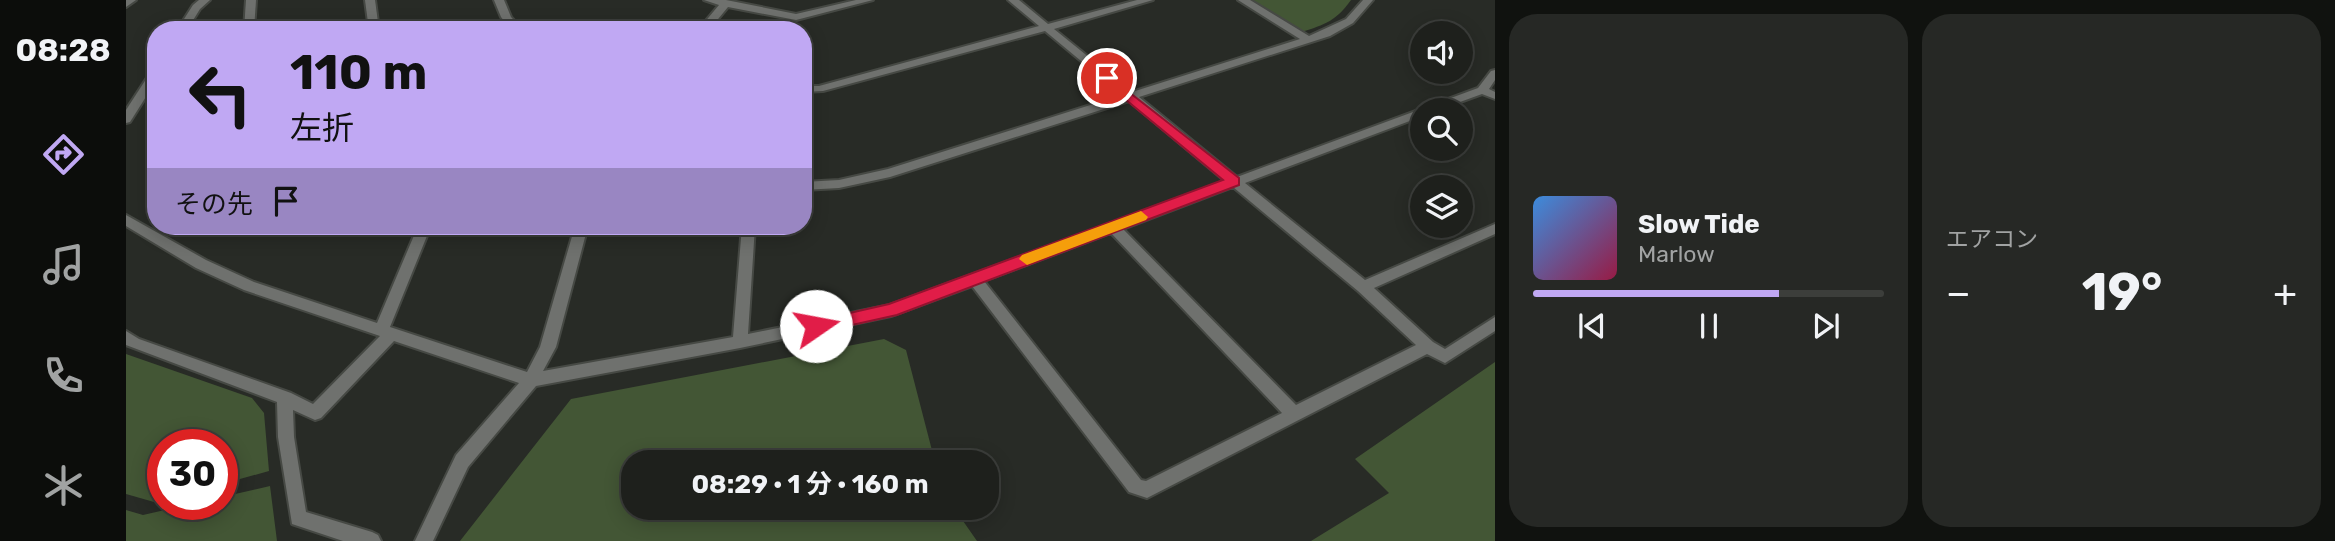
<!DOCTYPE html>
<html lang="ja">
<meta charset="utf-8">
<style>
:root{--surface:#1e201c;--page:#262825;--text:#f1f3f6;--muted:#a1a3a3;--line:#3c3e3b;--accent:#c0a8f3}
body{margin:0;font-family:Rubik,"Noto Sans JP",sans-serif;background:var(--page);color:var(--text);height:100vh;display:flex;flex-direction:column;font-size:26px;white-space:nowrap}
*{box-sizing:border-box;margin:0}
p{font-size:23px;color:var(--muted)}
.icon{flex:none;width:38px;height:38px;fill:none;stroke:currentColor;stroke-width:2;stroke-linecap:round;stroke-linejoin:round}
.map{position:relative;flex:1;overflow:hidden}
.details{display:flex;flex-direction:column;gap:14px;padding:14px;background:#10120f;width:840px}
.details>*{flex:none}
.hud{position:absolute;left:21px;top:21px;width:665px;height:214px;border-radius:28px;box-shadow:0 4px 18px #0003,0 0 0 2px var(--line);background:#c0a8f3;color:#111;overflow:hidden}
.fabs{position:absolute;left:1284px;top:21px;display:grid;gap:14px}
.fabs a{display:grid;place-items:center;width:63px;height:63px;border-radius:50%;background:var(--surface);box-shadow:0 4px 18px #0003,0 0 0 2px var(--line);font-size:35px}
.speed{position:absolute;left:21px;top:429px;display:flex;gap:14px;font-size:35px;font-weight:700;text-align:center}
.speed>*{display:grid;place-content:center;width:91px;height:91px;border-radius:50%;background:var(--surface);box-shadow:0 4px 18px #0003,0 0 0 2px var(--line);line-height:1}
.speed .limit{border:10px solid #d22;background:#fff;color:#111}
.pin{position:absolute;display:grid;place-items:center;width:60px;height:60px;color:#fff;margin:-30px;border:4px solid #fff;border-radius:50%;box-shadow:0 2px 7px #0007}
.me{position:absolute;width:77px;margin:-38px;rotate:78deg;stroke-linejoin:round;filter:drop-shadow(0 0 5px #0008)}
.turn{display:flex;align-items:center;gap:24px;height:147px;padding:0 28px;font-size:32px}
.turn .icon{width:91px;height:91px;stroke-width:2.5}
.turn b{display:block;font-size:49px;line-height:60px}
.then{display:flex;align-items:center;height:66px;padding:0 28px;background:#0003;gap:14px;font-size:26px}
.big{font-size:52px;font-weight:700;line-height:1.1}
.details .card{flex:1;display:flex;flex-direction:column;justify-content:center;gap:10px;min-width:0;padding:0 24px;border-radius:28px;background:var(--page)}
.song{display:flex;align-items:center;gap:21px}
.cover{width:84px;height:84px;border-radius:10px;background:linear-gradient(135deg,hsl(210 70% 55%),hsl(340 70% 35%))}
.played{height:7px;border-radius:4px;background:linear-gradient(90deg,var(--accent) 70%,var(--line) 70%)}
.keys{display:flex;justify-content:space-around;direction:ltr}
.heat{display:flex;justify-content:space-between;align-items:center;font-size:38px;direction:ltr}
.details .tiles{flex:1;display:grid;gap:14px;grid-template-columns:repeat(2,1fr)}
.trip{position:absolute;left:495px;top:450px;width:378px;height:70px;border-radius:28px;background:var(--surface);box-shadow:0 4px 18px #0003,0 0 0 2px var(--line);font-weight:700;line-height:70px;text-align:center}
main{display:flex;flex:1;min-height:0}
.tabs{display:flex;flex-direction:column;width:126px;justify-content:space-around;align-items:center;background:#0c0d0b;color:var(--muted)}
.tabs .icon{width:49px;height:49px}
.tabs .current{color:var(--accent)}
.tabs b{font-size:32px;color:var(--text)}
.map>svg:first-child{display:block}
</style>
<main>
<nav class="tabs">
<b>08:28</b>
<svg class="icon current" aria-label="directions" viewBox="0 0 24 24"><path d="M12 3l9 9-9 9-9-9zM9 14v-3h6M13 9l2 2-2 2"/></svg>
<svg class="icon" aria-label="music" viewBox="0 0 24 24"><path d="M9 18V5l10-2v13"/><circle cx="6" cy="18" r="3"/><circle cx="16" cy="16" r="3"/></svg>
<svg class="icon" aria-label="phone" viewBox="0 0 24 24"><path d="M5 4h4l2 5-3 2q2 4 5 5l2-3 5 2v4C11 20 4 13 5 4z"/></svg>
<svg class="icon" aria-label="climate" viewBox="0 0 24 24"><path d="M12 3v18M4 7l16 10M4 17L20 7"/></svg>
</nav>
<div class="map">
<svg width="1369" height="541" viewBox="0 0 1369 541">
<rect width="100%" height="100%" fill="#282b26"/>
<g fill="#435635">
<path d="M1124 0H1225C1211 20 1199 25 1175 32Z"/>
<path d="M758 339 780 350 809 462H508V508H828L851 541H334L445 399Z"/>
<path d="M0 354 126 398 138 413 143 471 96 484V444H37V500L28 502 0 494Z"/>
<path d="M1369 362V541H1185L1263 493 1229 459Z"/>
<path d="M144 486 151 541H0V510L17 515 65 504H96V497Z"/>
</g>
<g fill="none" stroke-linecap="round" stroke-linejoin="round">
<defs>
<g id="street">
<path d="M0 0H10L0 7Z"/>
<path d="M73 0H84L74 9 61 30H51L67 5Z"/>
<path d="M120 0H130L128 30H118Z"/>
<path d="M239 0H249L253 30H243Z"/>
<path d="M368 0H378L385 17 397 30H385L375 17Z"/>
<path d="M578 0H600L670 14 730 0H747L670 20 602 7 583 30H572L593 5Z"/>
<path d="M882 0H893L922 24 1011 0H1027L928 29 1006 92 1174 39 1112 0H1124L1183 36 1220 19 1237 0H1247L1227 23 1204 36 1013 97 1111 177 1352 88 1365 71 1369 70V80L1363 89 1369 92V99L1356 94 1312 110H1297V116L1119 183 1239 280 1369 224V234L1248 288 1307 342 1319 349 1369 317V331L1319 363 1301 354 1021 498 1003 492 846 286 765 316 614 348 410 386 342 467 307 541H289L330 455 393 383 268 341 195 418 189 420 167 410 168 437 180 512 246 532 252 535 255 541H217L166 524 152 437 151 402 0 345V331L13 339 165 393 187 404 254 336 118 290 70 268 0 226V215L80 260 128 282 251 323 292 226H305L264 327 401 372 414 347 449 226H462L430 347 417 371 607 337 616 226H629L622 334 764 305 1099 181 1003 101 764 177 713 188 677 190V182L713 180 762 169 996 95 919 31 697 91 677 92V86H693L913 26ZM1107 187 1232 291 1290 345 1170 405 997 229ZM985 233 1156 413 1020 481 1015 480 858 281Z"/>
<path d="M30 69V81L4 122 0 123V110L26 70Z"/>
</g>
</defs>
<use href="#street" stroke="#464944" stroke-width="4"/>
<use href="#street" fill="#6f716e" fill-rule="evenodd"/>
</g>
<path fill="#e11d48" stroke="#92132f" stroke-width="2" d="M981 75 1113 178V185L771 315 690 333 684 331 681 326 684 322 763 304 1097 180 977 81V76Z"/>
<path fill="#f59e0b" d="M1015 211 1022 217 1020 220 901 265 893 259 896 255Z"/>
</svg>
<div class="fabs">
<a><svg class="icon" aria-label="sound" viewBox="0 0 24 24"><path d="M4 9h4l5-4v14l-5-4H4zM17 9q2 3 0 6"/></svg></a>
<a><svg class="icon" aria-label="search" viewBox="0 0 24 24"><circle cx="10" cy="10" r="6"/><path d="M15 15l6 6"/></svg></a>
<a><svg class="icon" aria-label="layers" viewBox="0 0 24 24"><path d="M12 4l9 5-9 5-9-5zM3 14l9 5 9-5"/></svg></a>
</div>
<div class="speed"><div class="limit">30</div></div>
<div class="pin" style="left:981px;top:78px;background:#d93025"><svg class="icon" aria-label="arrive" viewBox="0 0 24 24"><path d="M6 21V4h12l-3 4 3 4H6"/></svg></div>
<svg class="me" style="left:690px;top:326px" viewBox="-20 -20 40 40"><circle r="19" fill="#fff"/><path d="M0-13L10 11 0 6-10 11z" fill="#e11d48"/></svg>
<div class="trip">08:29 · 1 分 · 160 m</div>
<div class="hud">
<div class="turn"><svg class="icon" aria-label="left" viewBox="0 0 24 24"><path d="M17 20v-9H6M10 6l-5 5 5 5"/></svg><div><b>110 m</b>左折</div></div>
<div class="then">その先<svg class="icon" aria-label="arrive" viewBox="0 0 24 24"><path d="M6 21V4h12l-3 4 3 4H6"/></svg></div>
</div>
</div>
<section class="details">
<div class="tiles">
<div class="card">
<div class="song"><i class="cover"></i><div><b>Slow Tide</b><p>Marlow</p></div></div>
<div class="played"></div>
<div class="keys"><svg class="icon" aria-label="previous" viewBox="0 0 24 24"><path d="M18 5L8 12l10 7zM5 5v14"/></svg><svg class="icon" aria-label="pause" viewBox="0 0 24 24"><path d="M8 5v14M16 5v14"/></svg><svg class="icon" aria-label="next" viewBox="0 0 24 24"><path d="M6 5l10 7-10 7zM19 5v14"/></svg></div>
</div>
<div class="card"><p>エアコン</p>
<div class="heat"><a>−</a><b class="big">19°</b><a>+</a></div>
</div>
</div>
</section>
</main>
